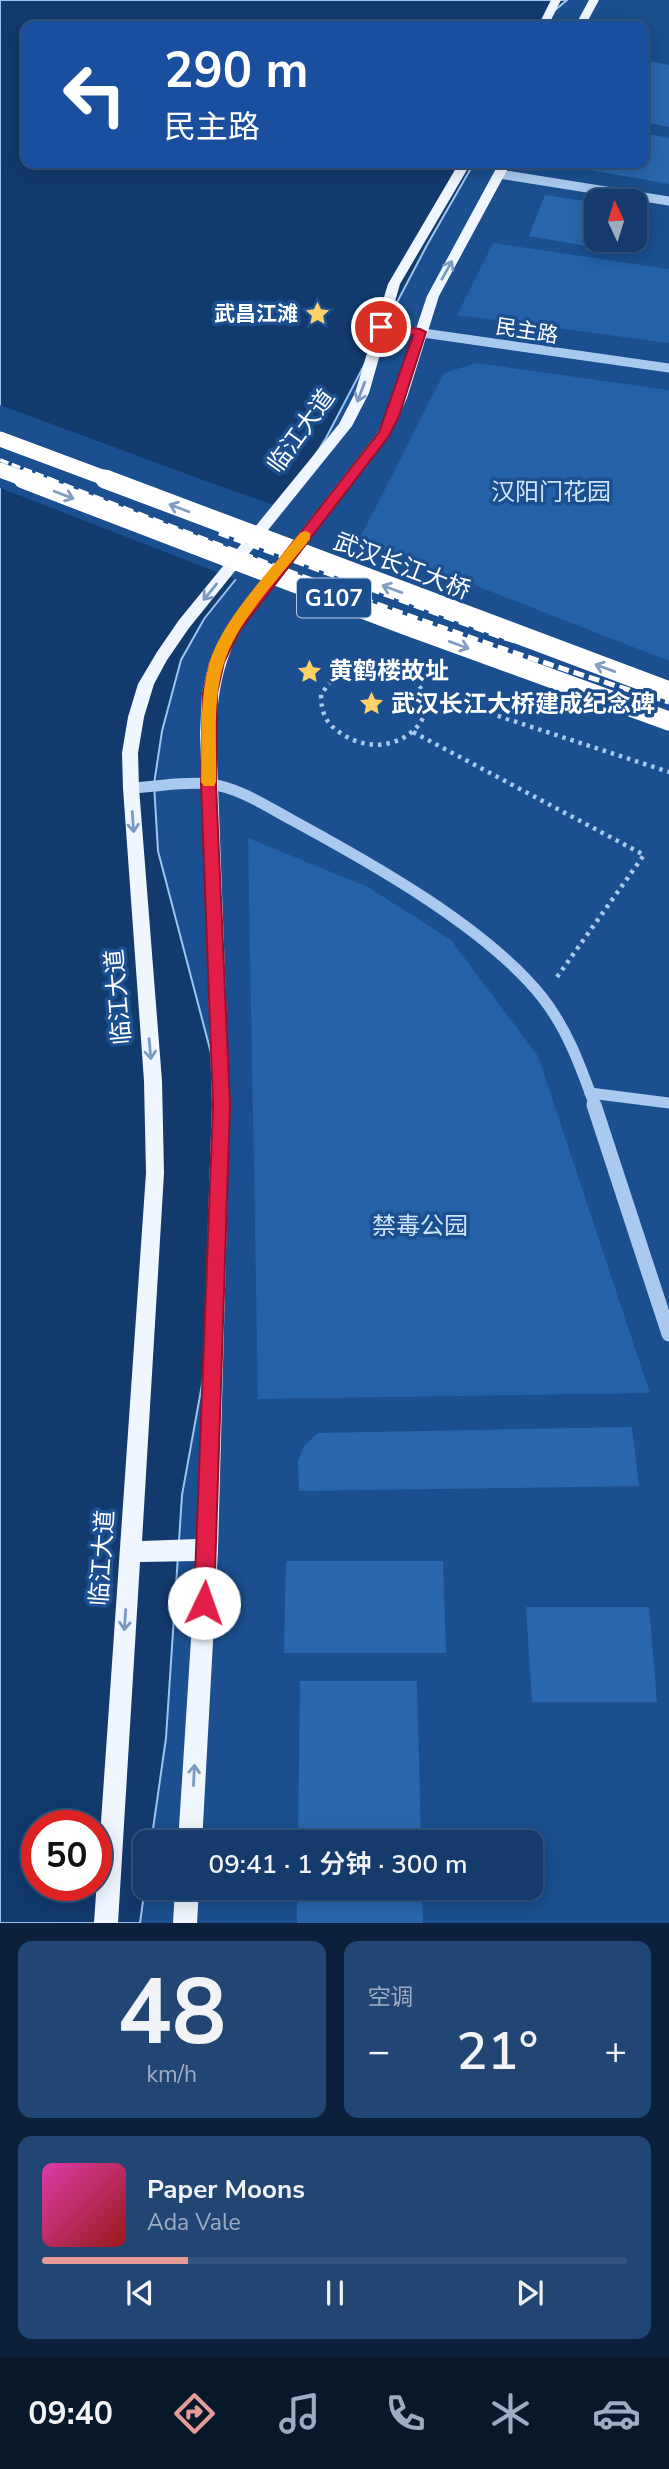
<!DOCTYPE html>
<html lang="zh">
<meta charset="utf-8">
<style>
:root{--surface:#143b6b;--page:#214673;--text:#f1f3f6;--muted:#9dadc1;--line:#33557e;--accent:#e69b98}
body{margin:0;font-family:"Nunito Sans","Noto Sans SC",sans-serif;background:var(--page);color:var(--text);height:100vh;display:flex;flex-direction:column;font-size:26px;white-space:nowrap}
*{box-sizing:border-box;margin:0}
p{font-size:23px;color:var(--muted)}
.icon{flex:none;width:38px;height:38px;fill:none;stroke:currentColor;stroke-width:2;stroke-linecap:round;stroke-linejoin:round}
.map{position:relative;height:1923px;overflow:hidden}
.details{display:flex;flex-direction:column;gap:18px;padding:18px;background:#0b203b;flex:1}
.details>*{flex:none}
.top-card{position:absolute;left:21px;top:21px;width:628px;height:147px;border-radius:14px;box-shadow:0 4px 18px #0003,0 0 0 2px var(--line);background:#1a4fa0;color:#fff;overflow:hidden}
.needle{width:46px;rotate:356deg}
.fabs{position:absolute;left:584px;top:189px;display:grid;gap:14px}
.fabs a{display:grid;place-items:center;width:63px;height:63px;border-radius:14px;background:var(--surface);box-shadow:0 4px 18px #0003,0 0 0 2px var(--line);font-size:35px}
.speed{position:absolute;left:21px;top:1810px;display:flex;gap:14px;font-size:35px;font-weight:700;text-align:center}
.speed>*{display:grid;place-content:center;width:91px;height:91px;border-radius:50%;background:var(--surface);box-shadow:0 4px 18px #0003,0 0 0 2px var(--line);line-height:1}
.speed .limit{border:10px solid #d22;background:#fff;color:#111}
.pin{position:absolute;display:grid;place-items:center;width:60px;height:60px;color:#fff;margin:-30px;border:4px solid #fff;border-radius:50%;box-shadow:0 2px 7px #0007}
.me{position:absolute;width:77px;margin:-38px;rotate:3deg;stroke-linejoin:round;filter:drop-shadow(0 0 5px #0008)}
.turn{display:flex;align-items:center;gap:24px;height:147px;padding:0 28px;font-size:32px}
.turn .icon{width:91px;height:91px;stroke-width:2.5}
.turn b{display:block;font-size:49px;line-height:60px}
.big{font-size:52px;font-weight:600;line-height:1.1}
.details .widget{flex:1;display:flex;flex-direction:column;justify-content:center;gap:10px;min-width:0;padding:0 24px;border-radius:14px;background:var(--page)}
.details .dial{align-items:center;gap:0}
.dial b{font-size:91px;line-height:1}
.song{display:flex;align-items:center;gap:21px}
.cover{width:84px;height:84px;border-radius:10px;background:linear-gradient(135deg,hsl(320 70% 55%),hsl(0 70% 35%))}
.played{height:7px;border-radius:4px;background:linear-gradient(90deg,var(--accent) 25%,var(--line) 25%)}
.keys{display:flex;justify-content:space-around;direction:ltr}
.heat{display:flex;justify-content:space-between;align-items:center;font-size:38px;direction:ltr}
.details .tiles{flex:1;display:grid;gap:18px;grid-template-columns:1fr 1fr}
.widget:last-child{grid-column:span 2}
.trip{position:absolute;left:133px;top:1830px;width:410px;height:70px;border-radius:14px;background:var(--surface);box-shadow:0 4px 18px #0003,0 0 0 2px var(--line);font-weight:600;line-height:70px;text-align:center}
.tabs{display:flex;height:112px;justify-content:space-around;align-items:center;background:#08182b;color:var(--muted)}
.tabs .icon{width:49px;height:49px}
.tabs .active{color:var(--accent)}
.tabs b{font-size:32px;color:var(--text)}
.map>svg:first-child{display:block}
</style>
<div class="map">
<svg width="669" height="1923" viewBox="0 0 669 1923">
<rect width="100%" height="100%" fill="#1b4f8f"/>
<g fill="#2461a8">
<path d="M493 243 669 269V343L457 315Z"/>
<path d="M476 363 669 390V661L359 540 444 373Z"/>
<path d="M248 838 368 887 451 940 538 1056 650 1393 258 1399Z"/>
</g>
<path fill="#123a6d" stroke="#9cc4f0" stroke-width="2" fill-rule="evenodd" d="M0 0H567L536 26H26V163H474L427 245 326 438 240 574 204 619 181 660 162 731 154 784 158 851 217 1076 224 1263 182 1495 166 1738 151 1843H145V1887L140 1923H0ZM37 1825H96V1885H37Z"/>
<path fill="#1b4f8f" d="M0 405 203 480 285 509 240 581 0 488Z"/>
<g fill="#2a66ad">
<path d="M644 60 669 65V127L644 122Z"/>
<path d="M644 133 669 138V184L584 169 586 163H644Z"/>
<path d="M545 195 597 203V240H607L603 249 529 236Z"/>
<path d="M632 1427 639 1486 299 1491 298 1461 304 1446 318 1433Z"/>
<path d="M286 1561H443L446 1653H284Z"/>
<path d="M526 1607H649L657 1702H532Z"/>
<path d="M300 1681H417L421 1843H298Z"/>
<path d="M297 1888H422L423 1923H297Z"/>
</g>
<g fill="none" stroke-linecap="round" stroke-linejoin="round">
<g stroke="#a9c9ee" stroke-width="4.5" stroke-dasharray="3.5 5" stroke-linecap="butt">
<path d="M365 665C481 677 408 777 342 734 326 724 321 713 321 694L334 678Z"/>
<path d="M425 692 669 772"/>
<path d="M413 732 644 855 557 977"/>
</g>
<g stroke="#a9c9ee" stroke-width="9">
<path d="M499 174 669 201"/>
<path d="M381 327 669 368"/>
</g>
<g stroke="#a9c9ee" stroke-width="11">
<path d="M131 788C156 787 185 781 210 784 240 788 266 806 292 820 371 863 486 927 542 997 568 1030 581 1068 595 1106"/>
<path d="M590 1093 669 1103"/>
</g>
<path stroke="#a9c9ee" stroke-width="15" d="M594 1105 669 1334"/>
<g fill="#f0f6ff" fill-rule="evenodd">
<path d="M551 0H561L548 26H538Z"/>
<path d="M589 0H599L585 26H575Z"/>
<path d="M459 163H471L400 284 369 393 352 426 189 628 167 660 154 684 144 717 138 753 139 788 162 1081 164 1173 142 1541 197 1539 212 1105 200 733 202 693 209 662 229 623 378 432 393 398 427 296 499 163H511L439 296 407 398 391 433 240 630C222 667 218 692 216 733L230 1105 218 1550 202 1843H178L196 1561 140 1562 118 1923H94L146 1173 144 1081 123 788 122 753 128 717 138 684 157 652 179 620 339 424 355 393 388 284Z"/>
<path d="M175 1888H199L197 1923H173Z"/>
</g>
<path stroke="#fff" stroke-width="3.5" stroke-dasharray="9 3.5" stroke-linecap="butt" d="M0 460 53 480"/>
<g stroke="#fff" stroke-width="5" stroke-dasharray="11 5" stroke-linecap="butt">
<path d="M48 479C253 558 458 639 669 702"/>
<path d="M219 533 498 636 669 686"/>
</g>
<g stroke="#fff" stroke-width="15">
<path d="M0 439 110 480"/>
<path d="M0 470 27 480"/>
</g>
<g stroke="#fff" stroke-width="19">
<path d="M23 479 404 625 669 721"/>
<path d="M105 479 669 691"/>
</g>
</g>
<defs><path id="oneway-shaft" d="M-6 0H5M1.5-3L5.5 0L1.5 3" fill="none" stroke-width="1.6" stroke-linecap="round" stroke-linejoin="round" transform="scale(1.75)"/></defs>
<g stroke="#7b9ac1">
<use href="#oneway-shaft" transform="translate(447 270) rotate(-61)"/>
<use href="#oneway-shaft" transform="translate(361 392) rotate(111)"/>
<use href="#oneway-shaft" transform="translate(210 592) rotate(129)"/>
<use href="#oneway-shaft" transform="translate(133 822) rotate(86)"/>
<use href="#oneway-shaft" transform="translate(150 1049) rotate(85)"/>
<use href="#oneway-shaft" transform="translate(125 1620) rotate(94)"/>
<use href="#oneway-shaft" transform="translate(194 1775) rotate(-87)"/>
</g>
<g stroke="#829ec1">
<use href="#oneway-shaft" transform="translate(64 495) rotate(21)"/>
<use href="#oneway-shaft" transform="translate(179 508) rotate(-159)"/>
<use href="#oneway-shaft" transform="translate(392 589) rotate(-160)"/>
<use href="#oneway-shaft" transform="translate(459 645) rotate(20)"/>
<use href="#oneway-shaft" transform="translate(605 668) rotate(-160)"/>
</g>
<path fill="#e11d48" stroke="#92132f" stroke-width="2" d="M381 323 420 329 426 332 399 416 389 436 240 630 224 662 217 693 216 784 230 1105 214 1603 211 1610 204 1613 197 1610 194 1603 213 1105 201 784 203 693 210 662 229 624 379 432 413 335 376 329 375 327Z"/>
<path fill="#f59e0b" d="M305 531 310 533V539C282 575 237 620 224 663 212 701 217 743 216 782L214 786H204L201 782C202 743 199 702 209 664 222 619 271 570 300 533Z"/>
<defs>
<symbol id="sight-bare" viewBox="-9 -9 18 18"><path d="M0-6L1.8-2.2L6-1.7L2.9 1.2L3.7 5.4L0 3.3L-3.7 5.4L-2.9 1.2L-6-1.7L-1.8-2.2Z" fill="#ffd166" stroke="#1b4f8f" stroke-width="2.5" paint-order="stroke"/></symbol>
</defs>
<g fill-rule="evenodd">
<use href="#sight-bare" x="300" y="296" width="35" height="35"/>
<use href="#sight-bare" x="292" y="654" width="35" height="35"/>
<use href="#sight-bare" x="354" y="686" width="35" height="35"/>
</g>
<g text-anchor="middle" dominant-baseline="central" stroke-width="7" stroke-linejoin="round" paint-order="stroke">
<g font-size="21" font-weight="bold" fill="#fff" stroke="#1b4f8f" text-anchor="end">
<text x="298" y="314">武昌江滩</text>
</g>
<g font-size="21" fill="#fff" stroke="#1b4f8f">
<text transform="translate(527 331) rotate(9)">民主路</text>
</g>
<rect fill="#1b4f8f" stroke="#bbcadd" stroke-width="2" x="297" y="578.5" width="74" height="39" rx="5"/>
<g font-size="23" font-weight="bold" fill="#fff">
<text x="334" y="598">G107</text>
</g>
<g font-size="24" fill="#fff" stroke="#1b4f8f">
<text transform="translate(301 431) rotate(-54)">临江大道</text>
<text transform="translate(402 566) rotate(21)">武汉长江大桥</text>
<text transform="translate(118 997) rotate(-95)">临江大道</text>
<text transform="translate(102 1558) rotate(-86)">临江大道</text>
</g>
<g font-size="24" fill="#cfe3fa" stroke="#1b4f8f">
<text x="551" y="492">汉阳门花园</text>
<text x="420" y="1226">禁毒公园</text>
</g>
<g font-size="24" font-weight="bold" fill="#fff" stroke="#1b4f8f" text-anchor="start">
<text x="329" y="671">黄鹤楼故址</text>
<text x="391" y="704">武汉长江大桥建成纪念碑</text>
</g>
</g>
</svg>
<div class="fabs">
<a><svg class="needle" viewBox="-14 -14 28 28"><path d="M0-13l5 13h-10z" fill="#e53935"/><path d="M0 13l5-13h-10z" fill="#9dadc1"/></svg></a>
</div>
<div class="speed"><div class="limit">50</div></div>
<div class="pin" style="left:381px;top:327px;background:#d93025"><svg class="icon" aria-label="arrive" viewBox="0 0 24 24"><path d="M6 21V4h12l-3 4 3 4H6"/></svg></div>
<svg class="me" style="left:204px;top:1603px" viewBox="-20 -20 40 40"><circle r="19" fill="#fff"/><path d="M0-13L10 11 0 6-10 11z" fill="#e11d48"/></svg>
<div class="trip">09:41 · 1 分钟 · 300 m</div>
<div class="top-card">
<div class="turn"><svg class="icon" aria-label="left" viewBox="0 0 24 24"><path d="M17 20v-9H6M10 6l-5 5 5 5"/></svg><div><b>290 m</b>民主路</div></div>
</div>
</div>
<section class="details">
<div class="tiles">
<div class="widget dial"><b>48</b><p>km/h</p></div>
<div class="widget"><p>空调</p>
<div class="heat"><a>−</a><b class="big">21°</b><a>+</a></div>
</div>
<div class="widget">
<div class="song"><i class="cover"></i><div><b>Paper Moons</b><p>Ada Vale</p></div></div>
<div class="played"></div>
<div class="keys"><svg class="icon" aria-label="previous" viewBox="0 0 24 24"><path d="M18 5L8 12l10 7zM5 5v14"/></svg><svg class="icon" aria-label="pause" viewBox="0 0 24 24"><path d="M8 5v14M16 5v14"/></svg><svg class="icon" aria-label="next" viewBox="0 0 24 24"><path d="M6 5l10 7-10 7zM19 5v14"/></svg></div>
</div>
</div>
</section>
<nav class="tabs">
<b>09:40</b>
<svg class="icon active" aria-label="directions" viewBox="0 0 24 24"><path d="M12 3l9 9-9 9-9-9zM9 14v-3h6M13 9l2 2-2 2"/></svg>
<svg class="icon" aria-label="music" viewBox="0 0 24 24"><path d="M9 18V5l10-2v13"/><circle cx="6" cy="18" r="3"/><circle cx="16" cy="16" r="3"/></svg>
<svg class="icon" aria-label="phone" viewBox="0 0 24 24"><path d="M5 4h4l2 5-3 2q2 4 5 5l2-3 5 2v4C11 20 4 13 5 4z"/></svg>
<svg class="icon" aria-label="climate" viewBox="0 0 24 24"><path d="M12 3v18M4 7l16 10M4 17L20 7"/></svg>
<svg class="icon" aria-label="car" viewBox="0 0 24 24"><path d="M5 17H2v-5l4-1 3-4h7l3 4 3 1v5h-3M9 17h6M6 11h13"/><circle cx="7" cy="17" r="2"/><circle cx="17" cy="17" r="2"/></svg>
</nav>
